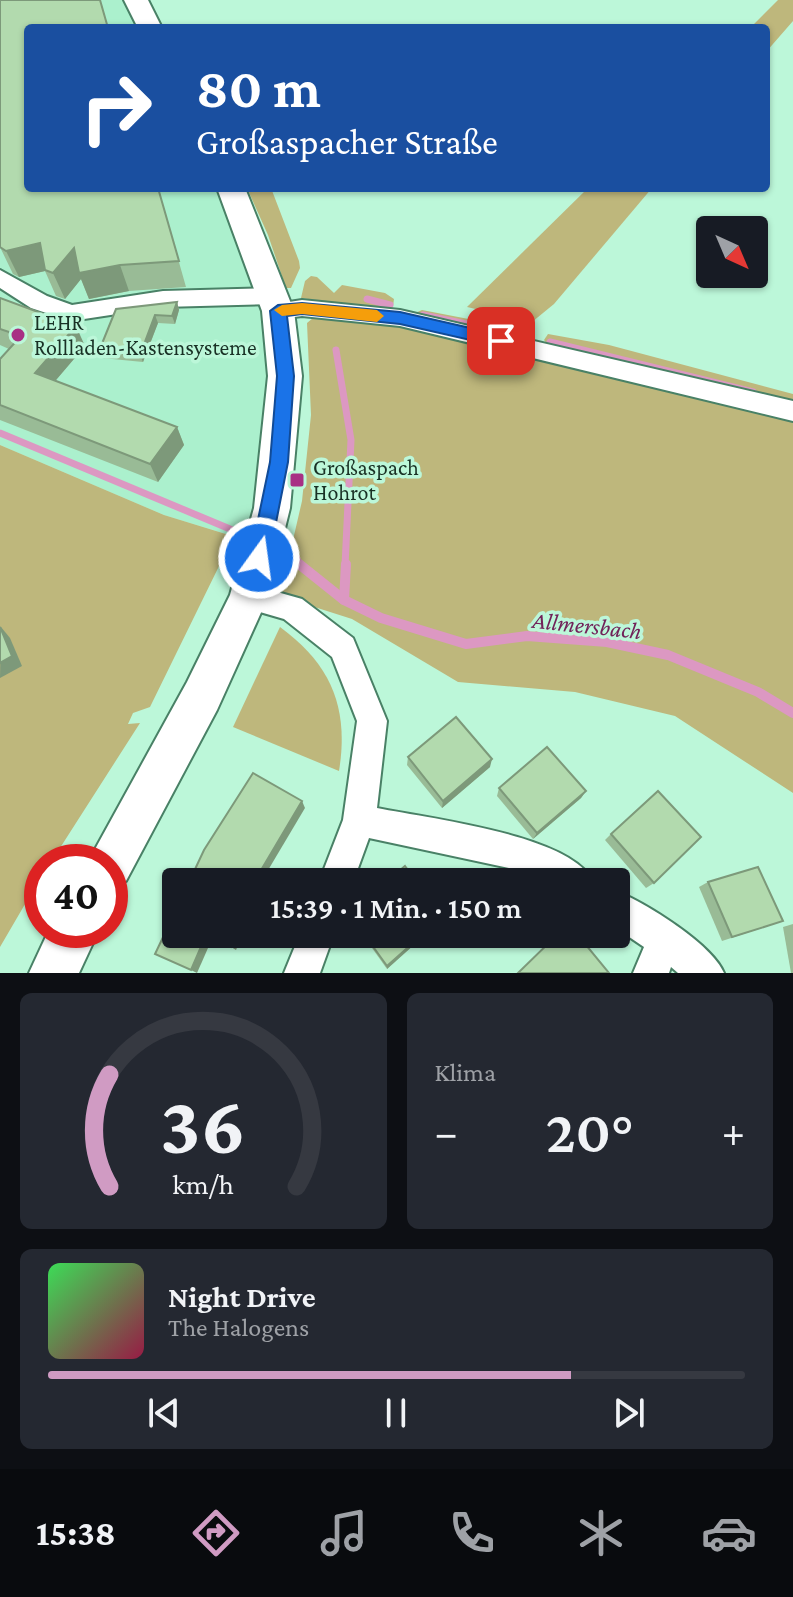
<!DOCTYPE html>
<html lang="de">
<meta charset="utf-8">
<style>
:root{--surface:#171b24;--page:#242831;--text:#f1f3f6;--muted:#9ea1a6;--line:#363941;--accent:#d09bc3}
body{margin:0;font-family:"Crimson Pro",serif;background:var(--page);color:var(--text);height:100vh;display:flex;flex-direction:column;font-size:30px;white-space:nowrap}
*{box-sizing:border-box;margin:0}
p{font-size:26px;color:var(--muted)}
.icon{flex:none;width:44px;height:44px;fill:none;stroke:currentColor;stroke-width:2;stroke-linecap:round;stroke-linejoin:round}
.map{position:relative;height:973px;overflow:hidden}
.sheet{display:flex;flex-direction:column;gap:20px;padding:20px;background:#0d0f14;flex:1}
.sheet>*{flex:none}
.hud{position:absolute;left:24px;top:24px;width:746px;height:168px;border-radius:8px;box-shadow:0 2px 6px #0004;background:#1a4fa0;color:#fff;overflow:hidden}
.needle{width:52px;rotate:136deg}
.tools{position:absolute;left:696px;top:216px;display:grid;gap:16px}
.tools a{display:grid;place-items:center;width:72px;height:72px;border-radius:8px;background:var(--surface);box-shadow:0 2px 6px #0004;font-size:40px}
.speed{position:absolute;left:24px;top:844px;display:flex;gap:16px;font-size:40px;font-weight:700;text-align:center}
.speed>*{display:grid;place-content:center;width:104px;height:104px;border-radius:50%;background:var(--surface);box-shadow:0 2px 6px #0004;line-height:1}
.speed .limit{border:12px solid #d22;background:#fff;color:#111}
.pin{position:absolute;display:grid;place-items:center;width:68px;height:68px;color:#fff;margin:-34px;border-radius:16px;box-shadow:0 4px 12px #0006}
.me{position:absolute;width:88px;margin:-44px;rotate:14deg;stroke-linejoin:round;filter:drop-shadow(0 0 6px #0008)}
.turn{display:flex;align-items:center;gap:28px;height:168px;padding:0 40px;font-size:36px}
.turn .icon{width:104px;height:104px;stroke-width:2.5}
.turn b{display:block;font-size:56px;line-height:68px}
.big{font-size:60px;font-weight:600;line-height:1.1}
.sheet .widget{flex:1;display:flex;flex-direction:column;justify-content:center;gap:12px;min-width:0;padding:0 28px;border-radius:12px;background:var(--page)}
.sheet .dial{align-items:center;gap:0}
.dial svg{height:208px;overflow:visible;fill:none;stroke:var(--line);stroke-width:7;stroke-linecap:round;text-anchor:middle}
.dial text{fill:var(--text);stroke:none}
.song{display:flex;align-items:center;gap:24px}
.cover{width:96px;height:96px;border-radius:12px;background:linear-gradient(135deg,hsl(130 70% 55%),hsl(340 70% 35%))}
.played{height:8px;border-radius:4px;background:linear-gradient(90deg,var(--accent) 75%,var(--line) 75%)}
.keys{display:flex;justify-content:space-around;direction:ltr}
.heat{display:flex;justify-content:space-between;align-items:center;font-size:44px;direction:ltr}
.sheet .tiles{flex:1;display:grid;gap:20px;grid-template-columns:1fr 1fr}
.widget:last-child{grid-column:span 2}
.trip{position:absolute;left:162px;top:868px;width:468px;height:80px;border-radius:8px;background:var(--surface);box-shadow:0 2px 6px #0004;font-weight:600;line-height:80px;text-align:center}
.dock{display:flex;height:128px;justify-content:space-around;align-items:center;background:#090b0e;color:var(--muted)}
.dock .icon{width:56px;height:56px}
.dock .active{color:var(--accent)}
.dock b{font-size:36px;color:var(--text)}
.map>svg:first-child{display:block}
</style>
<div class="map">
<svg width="793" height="973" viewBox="0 0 793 973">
<rect width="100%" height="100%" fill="#bcf7d9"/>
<path fill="#abf0cd" d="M0 0H126L140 28H28V188H216L274 319 249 541 164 515 0 445Z"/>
<g fill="#beb77c">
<path d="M778 0H793V21L766 52V28H750Z"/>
<path d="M247 188H271L299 261 300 268 291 288H286L268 235Z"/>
<path d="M588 188H652L554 304 532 322 467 307Z"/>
<path d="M311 276 317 277 334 293 342 285 385 293 394 299 393 306 386 310 301 298 305 281Z"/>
<path d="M422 310 521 329 525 332 516 337 415 313Z"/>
<path d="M331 317 369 319 525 350 793 419V793L675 716 575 692 458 682 352 619 280 596 302 501 311 415 307 323 313 318Z"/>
<path d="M548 334 609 345 793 394V406L548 345 544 340Z"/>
<path d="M0 445 164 515 229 535 222 560 150 707 133 713 128 724 140 723 51 862H42V875L0 947Z"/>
<path d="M280 627C332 665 349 709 339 771L233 727Z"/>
</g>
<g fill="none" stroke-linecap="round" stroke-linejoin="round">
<g stroke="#dc98c2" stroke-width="7">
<path d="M367 299 390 305"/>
<path d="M423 315 515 334"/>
<path d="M550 342 753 392"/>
<path d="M336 350 351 440 345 566"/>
<path d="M0 433 242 534"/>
<path d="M295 554 300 566"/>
</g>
<g stroke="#dc98c2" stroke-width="10">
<path d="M299 564 344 600 381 618 466 644 527 636 607 642 668 655 758 692 793 713"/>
<path d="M344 600 346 564"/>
</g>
<defs>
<g id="street">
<path d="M0 270 47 296 72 305 163 291 273 288 281 290 284 296 281 302 273 304 163 307 71 321 31 308 0 288Z"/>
<path d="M302 300 400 310 793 401V421L400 326 302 316 278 319 270 317 267 311 270 305Z"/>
<path d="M249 584 302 599 353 638 387 721 377 808C426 818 573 835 593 882H546L532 873 369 838 353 882H319L343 820 357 721 332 657 284 619 239 606 235 597 239 588Z"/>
<path d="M616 891C646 903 712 944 724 973H678L671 967 669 973H633L644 947 616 928Z"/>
<path d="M300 934H334L320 973H284Z"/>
</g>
<g id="secondary">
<path d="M124 0H148L162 28H138Z"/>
<path d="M217 188H245L294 311 302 376 290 508 268 597 217 710 126 881 110 888V862H88L187 682 230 595 254 508 268 376 262 311Z"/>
<path d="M49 930H99L79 973H29Z"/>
</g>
</defs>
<use href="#street" stroke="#498166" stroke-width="4"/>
<use href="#secondary" stroke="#498166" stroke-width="4"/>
<use href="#street" fill="#fff" fill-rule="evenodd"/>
<use href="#secondary" fill="#fff" fill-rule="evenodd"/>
</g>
<g fill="#99bb96">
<path d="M28 28 158 188 186 287 129 291 89 299 81 279 65 299 56 296 45 271 19 277 13 274 0 247Z"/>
<path d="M0 298 85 346 55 381 177 427 184 445 158 482 0 420V359L9 349 0 345Z"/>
<path d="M177 302 179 310 175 324 158 323 143 362 102 358 99 351Z"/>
<path d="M408 757 490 767 442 808 407 765Z"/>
<path d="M499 788 586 791 581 798 533 839 497 796Z"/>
<path d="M611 834 654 883 646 888 605 840Z"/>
<path d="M708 882 783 921 722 941 699 887Z"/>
<path d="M793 924V973H791L783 927Z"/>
<path d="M362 934H426L387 969Z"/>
</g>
<g fill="#7d997a">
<path d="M40 243 45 271 19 277 6 251Z"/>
<path d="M74 248 120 265 129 291 89 299 81 279 65 299 53 273Z"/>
<path d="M177 302 179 310 175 324 172 316Z"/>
<path d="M155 315 158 323 143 362 140 355Z"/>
<path d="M76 326 85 346 45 393 35 373Z"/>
<path d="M177 427 184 445 158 482 150 464Z"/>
<path d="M1 627 10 638 22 666 0 678Z"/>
<path d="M492 759 490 767 442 808 443 801Z"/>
<path d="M586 791 581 798 533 839 537 833Z"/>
<path d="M302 801 305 808 261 882H254Z"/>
<path d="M237 934H243L236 950 231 947Z"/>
<path d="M423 934H426L387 969V966Z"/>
<path d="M206 935 212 939 197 973 191 970Z"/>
</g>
<g fill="#b2daae" stroke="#7d997a" stroke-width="2">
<path d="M0 0H100L108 28H28V188H158L179 261 120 265 79 273 74 248 53 273 45 270 40 243 6 251 0 247Z"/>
<path d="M0 298 76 326 35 373 177 427 150 464 0 405V359L21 336 0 329Z"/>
<path d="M177 302 172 316 155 315 140 355 99 351 116 309Z"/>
<path d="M0 627 12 656 0 663Z"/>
<path d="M456 717 492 759 443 801 408 757Z"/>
<path d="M547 747 586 791 537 833 499 788Z"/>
<path d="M253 773 302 801 254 882H189L204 850Z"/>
<path d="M658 791 701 837 654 883 611 834Z"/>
<path d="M405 866 417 882H386Z"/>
<path d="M758 867 783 921 732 937 708 882Z"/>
<path d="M176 910V934H237L231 947 206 935 191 970 155 954Z"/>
<path d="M364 934H423L387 966Z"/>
<path d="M558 934H577L609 973H518Z"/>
</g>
<path fill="#1a73e8" stroke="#114b97" stroke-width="2" d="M302 303 400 312 501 335 509 341 501 347 400 324 302 314 287 316 294 376 288 462 269 558 266 564 259 566 253 564 250 558 270 462 277 376 270 311 278 305Z"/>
<path fill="#f59e0b" d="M302 303 377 310 384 316 377 322 302 314 282 316 274 310 282 305Z"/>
<g fill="#a82f84" stroke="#bcf7d9" stroke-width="3">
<circle cx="18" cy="335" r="8"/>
<rect x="289" y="472" width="16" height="16" rx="4"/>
</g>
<g text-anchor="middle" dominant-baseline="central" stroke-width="7" stroke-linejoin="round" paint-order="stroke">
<g font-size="22" fill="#193125" stroke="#bcf7d9" text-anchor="start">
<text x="34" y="322">LEHR<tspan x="34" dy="25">Rollladen-Kastensysteme</tspan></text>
<text x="313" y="467">Großaspach<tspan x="313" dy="25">Hohrot</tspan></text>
</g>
<g font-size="24" font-style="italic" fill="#712259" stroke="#bcf7d9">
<text transform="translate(587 625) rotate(6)">Allmersbach</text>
</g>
</g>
</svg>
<div class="tools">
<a><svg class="needle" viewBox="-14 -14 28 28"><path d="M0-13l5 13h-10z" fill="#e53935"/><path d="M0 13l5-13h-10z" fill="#9ea1a6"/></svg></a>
</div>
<div class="speed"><div class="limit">40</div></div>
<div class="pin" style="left:501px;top:341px;background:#d93025"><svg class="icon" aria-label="arrive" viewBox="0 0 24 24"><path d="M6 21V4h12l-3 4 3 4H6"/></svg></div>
<svg class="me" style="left:259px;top:558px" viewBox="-20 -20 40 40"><circle r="17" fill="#1a73e8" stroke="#fff" stroke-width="3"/><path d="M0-11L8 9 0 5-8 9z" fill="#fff"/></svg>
<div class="trip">15:39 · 1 Min. · 150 m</div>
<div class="hud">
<div class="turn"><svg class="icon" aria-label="right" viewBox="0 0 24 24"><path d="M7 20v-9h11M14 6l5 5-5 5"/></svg><div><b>80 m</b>Großaspacher Straße</div></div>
</div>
</div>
<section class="sheet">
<div class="tiles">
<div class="widget dial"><svg viewBox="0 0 100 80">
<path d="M14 69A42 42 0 1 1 86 69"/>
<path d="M14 69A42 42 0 0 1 14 26" stroke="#d09bc3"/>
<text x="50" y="56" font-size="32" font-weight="700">36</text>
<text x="50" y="72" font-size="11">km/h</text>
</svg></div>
<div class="widget"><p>Klima</p>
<div class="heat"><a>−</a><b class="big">20°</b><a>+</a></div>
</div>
<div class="widget">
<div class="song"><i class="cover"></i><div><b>Night Drive</b><p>The Halogens</p></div></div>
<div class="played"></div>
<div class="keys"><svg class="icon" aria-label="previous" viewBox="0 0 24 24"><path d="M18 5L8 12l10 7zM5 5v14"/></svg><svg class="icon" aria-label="pause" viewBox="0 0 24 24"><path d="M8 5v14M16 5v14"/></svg><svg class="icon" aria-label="next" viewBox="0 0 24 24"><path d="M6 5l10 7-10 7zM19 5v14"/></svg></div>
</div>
</div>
</section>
<nav class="dock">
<b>15:38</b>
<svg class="icon active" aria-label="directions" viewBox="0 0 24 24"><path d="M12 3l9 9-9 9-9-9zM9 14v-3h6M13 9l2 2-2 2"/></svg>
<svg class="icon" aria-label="music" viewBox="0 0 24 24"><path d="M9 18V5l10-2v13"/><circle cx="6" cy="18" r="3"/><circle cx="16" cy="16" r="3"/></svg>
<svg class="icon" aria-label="phone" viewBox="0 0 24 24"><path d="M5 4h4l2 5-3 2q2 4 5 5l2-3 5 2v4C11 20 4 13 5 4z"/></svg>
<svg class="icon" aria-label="climate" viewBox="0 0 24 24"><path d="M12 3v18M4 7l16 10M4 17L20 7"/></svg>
<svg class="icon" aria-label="car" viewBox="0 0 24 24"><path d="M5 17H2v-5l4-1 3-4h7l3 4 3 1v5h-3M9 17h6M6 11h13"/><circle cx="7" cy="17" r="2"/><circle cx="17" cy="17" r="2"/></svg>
</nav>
